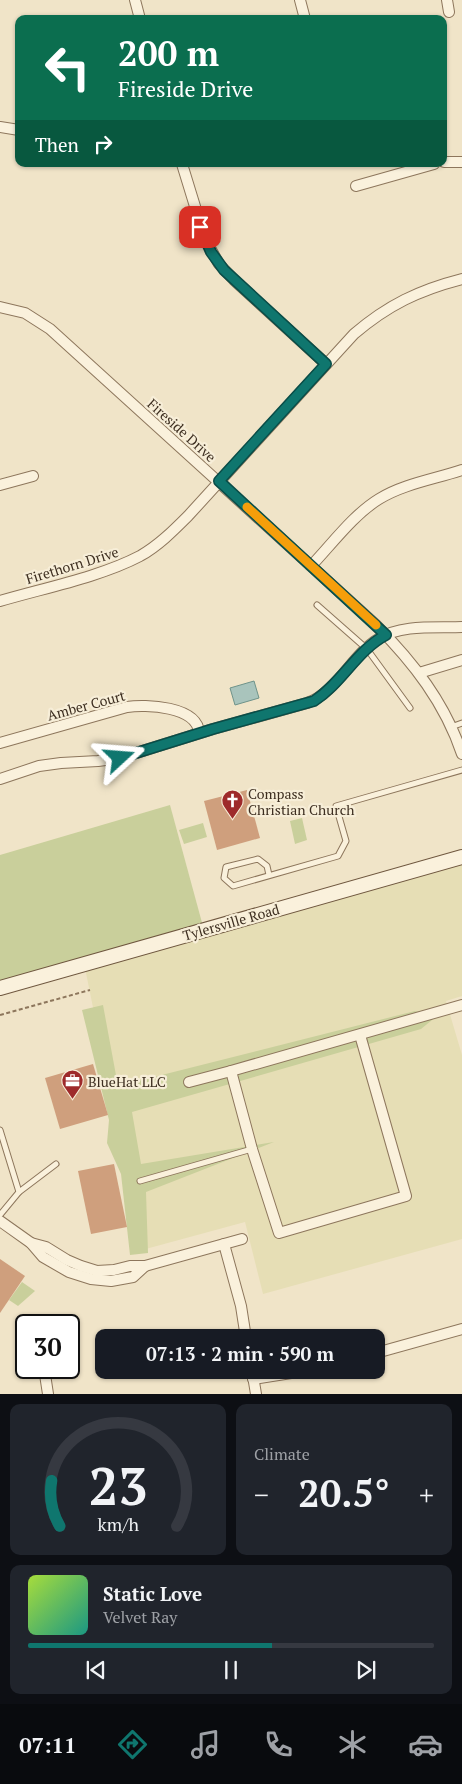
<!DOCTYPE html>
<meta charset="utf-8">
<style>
:root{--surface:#171b24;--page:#20242c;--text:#f1f3f6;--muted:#9ea1a6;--line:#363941;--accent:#0f766e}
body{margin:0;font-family:"PT Serif",serif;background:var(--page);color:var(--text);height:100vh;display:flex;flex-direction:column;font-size:19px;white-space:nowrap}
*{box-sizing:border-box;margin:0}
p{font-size:16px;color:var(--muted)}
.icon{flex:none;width:28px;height:28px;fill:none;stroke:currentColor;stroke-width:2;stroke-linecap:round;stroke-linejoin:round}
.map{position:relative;height:1394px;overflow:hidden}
.drawer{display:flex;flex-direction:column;gap:10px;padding:10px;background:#0d0f14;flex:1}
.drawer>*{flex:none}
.hud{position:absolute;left:15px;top:15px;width:432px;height:152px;border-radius:10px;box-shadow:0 1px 4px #0004;background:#0b6e4f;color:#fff;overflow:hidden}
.speed{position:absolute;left:15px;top:1314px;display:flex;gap:10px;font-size:25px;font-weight:700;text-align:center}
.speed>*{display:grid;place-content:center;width:65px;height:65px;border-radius:50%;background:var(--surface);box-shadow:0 1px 4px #0004;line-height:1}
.speed .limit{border:2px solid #111;border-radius:8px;background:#fff;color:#111}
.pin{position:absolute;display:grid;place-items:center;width:42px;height:42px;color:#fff;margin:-21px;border-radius:10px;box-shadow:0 2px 8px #0006}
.me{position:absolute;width:55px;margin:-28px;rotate:71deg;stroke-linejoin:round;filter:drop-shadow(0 0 4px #0008)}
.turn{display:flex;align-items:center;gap:18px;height:105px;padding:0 20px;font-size:22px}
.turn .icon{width:65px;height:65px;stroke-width:2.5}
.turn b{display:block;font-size:35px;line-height:42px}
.then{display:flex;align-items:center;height:48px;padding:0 20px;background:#0003;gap:10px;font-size:19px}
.big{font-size:38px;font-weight:600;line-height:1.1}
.drawer .tile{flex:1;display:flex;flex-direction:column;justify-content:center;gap:8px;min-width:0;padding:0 18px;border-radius:10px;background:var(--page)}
.drawer .dial{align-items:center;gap:0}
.dial svg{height:130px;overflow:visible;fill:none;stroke:var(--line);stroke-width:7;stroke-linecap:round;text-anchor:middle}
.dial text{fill:var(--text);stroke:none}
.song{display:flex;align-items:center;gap:15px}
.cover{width:60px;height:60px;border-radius:8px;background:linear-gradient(135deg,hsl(80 70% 55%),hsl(170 70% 35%))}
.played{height:5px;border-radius:2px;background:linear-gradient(90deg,var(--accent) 60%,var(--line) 60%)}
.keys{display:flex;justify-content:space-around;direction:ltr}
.heat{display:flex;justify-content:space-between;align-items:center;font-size:28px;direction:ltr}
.drawer .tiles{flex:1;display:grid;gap:10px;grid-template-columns:1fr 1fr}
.tile:last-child{grid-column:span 2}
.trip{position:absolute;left:95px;top:1329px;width:290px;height:50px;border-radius:10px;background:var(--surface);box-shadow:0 1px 4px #0004;font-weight:600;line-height:50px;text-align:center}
.dock{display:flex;height:80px;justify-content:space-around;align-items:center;background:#090b0e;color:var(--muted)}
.dock .icon{width:35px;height:35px}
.dock .selected{color:var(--accent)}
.dock b{font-size:22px;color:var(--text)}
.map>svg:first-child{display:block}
</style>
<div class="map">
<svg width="462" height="1394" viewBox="0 0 462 1394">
<rect width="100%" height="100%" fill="#f0e4c8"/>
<path fill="#e6deb5" d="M462 857V996L446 1001 462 1055V1239L263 1294 245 1222 142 1250 84 963Z"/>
<g fill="#c9cf9b">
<path d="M170 805 204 930 0 988V855Z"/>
<path d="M302 818 307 840 295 844 290 821Z"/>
<path d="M203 823 207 837 184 844 179 830Z"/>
<path d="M103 1005 118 1086 415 1011 437 1016 421 1029 132 1112 141 1164 274 1142 146 1192 148 1253 130 1255 121 1174 107 1143 109 1120 82 1010Z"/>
<path d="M22 1282 35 1291 18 1306 9 1300Z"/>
</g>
<path fill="#a9c4bc" stroke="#6f938a" d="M254 681 259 698 235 705 230 688Z"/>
<g fill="#cf9f7d">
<path d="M247 790 260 838 217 850 204 801Z"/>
<path d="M93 1064 108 1115 60 1129 45 1078Z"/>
<path d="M114 1164 127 1227 91 1234 78 1171Z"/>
<path d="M0 1259 25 1276 0 1313Z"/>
</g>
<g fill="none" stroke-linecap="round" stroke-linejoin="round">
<defs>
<g id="service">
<path d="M317 605 367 649 410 708"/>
<path d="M451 727 462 723"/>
<path d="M269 875 267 866 258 859 226 867 224 878 233 886 338 856 346 841 336 806 462 770"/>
<path d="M0 1130 19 1192 0 1215"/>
<path d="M140 1181 252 1149"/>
<path d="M19 1192 56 1164"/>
</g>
<g id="minor">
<path d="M135 0 140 19"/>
<path d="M300 0 305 19"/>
<path d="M447 0 449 12"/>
<path d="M0 127 19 130"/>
<path d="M444 162H462"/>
<path d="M182 164 205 239 219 264 234 280 326 364"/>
<path d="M356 186 434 164"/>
<path d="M0 307 25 313 50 329 376 625C413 662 445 703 462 754"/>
<path d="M0 485 33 476"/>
<path d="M311 566C332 544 353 515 379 499 403 484 435 479 462 470"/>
<path d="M0 601C44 588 100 577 140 556 158 546 173 531 188 516L354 334C388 305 419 290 462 279"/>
<path d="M419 673 462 660"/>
<path d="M0 743 127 707C145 704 198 706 199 733"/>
<path d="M0 779 39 766 61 763 98 761 120 758 213 729 307 703C336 693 352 655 378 639 401 624 436 628 462 627"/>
<path d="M360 1035 406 1196 279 1233 252 1149 231 1071 462 1005"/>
<path d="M189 1082 231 1071"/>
<path d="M0 1221 31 1243 43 1257 69 1272 91 1279 111 1281 133 1277 145 1266"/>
<path d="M31 1243 46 1247 67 1260 81 1266 97 1271 114 1270 130 1266H145L242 1239"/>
<path d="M224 1244 241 1306 246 1338"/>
<path d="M376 1353 462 1329"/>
<path d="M44 1368 48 1394"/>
<path d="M252 1370 256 1394"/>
<path d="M253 1379 310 1370"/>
</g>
<path id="secondary" d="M0 988 462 857"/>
</defs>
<use href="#service" stroke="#8d765c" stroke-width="7"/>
<use href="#minor" stroke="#8d765c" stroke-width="12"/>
<use href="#secondary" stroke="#6f573f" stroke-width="16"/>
<path stroke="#8d765c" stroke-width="2" stroke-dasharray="4 2.5" stroke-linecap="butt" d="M0 1015 90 990"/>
<use href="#service" stroke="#faf1dc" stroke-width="5"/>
<use href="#minor" stroke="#faf1dc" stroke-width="10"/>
<use href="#secondary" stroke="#faf1dc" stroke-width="14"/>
</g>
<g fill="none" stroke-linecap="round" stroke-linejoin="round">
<defs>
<path id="route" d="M120 758 213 729 314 701C342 683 357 650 386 635L219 481 326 364 224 270 211 252 200 227"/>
</defs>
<use href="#route" stroke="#0a4d48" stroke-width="12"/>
<use href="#route" stroke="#0f766e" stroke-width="9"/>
<path stroke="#f59e0b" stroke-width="9" d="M247 507 376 625"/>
</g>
<defs>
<symbol id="church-pin" viewBox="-11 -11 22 30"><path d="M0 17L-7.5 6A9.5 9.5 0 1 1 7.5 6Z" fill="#9e2a2b" stroke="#f7eed8"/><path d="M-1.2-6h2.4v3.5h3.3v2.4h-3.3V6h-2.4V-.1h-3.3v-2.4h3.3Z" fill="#fff"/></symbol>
<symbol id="office-pin" viewBox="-11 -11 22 30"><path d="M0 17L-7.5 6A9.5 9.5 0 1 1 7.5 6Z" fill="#9e2a2b" stroke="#f7eed8"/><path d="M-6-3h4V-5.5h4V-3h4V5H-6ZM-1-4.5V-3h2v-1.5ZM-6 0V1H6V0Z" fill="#fff"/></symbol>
</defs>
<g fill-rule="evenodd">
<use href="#church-pin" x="220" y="788" width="25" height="34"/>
<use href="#office-pin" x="60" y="1068" width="25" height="34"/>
</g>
<g text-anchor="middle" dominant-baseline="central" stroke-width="4.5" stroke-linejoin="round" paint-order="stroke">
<g font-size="14" fill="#3d2e20" stroke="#f7eed8">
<text transform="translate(182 430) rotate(42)">Fireside Drive</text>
<text transform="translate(72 565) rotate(-17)">Firethorn Drive</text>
<text transform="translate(86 705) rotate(-15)">Amber Court</text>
<text transform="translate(231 922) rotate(-16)">Tylersville Road</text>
</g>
<g font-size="14" fill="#3d2e20" stroke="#f7eed8" text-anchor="start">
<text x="248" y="793">Compass<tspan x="248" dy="16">Christian Church</tspan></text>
<text x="88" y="1081">BlueHat LLC</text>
</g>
</g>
</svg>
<div class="speed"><div class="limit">30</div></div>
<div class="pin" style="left:200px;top:227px;background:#d93025"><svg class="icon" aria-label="arrive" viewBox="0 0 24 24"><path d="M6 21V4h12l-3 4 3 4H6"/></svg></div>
<svg class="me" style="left:120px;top:758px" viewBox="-20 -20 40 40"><path d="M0-17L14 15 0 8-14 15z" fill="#0f766e" stroke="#fff" stroke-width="4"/></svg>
<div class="trip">07:13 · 2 min · 590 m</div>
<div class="hud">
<div class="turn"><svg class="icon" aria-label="left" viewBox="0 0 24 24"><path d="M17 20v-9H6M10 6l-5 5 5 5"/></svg><div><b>200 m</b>Fireside Drive</div></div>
<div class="then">Then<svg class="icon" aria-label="right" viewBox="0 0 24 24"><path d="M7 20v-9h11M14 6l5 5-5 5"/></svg></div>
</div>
</div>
<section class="drawer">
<div class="tiles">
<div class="tile dial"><svg viewBox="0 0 100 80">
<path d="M14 69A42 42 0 1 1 86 69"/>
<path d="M14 69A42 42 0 0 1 9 41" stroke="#0f766e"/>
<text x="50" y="56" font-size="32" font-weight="700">23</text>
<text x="50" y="72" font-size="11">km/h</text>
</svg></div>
<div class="tile"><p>Climate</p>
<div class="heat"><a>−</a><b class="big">20.5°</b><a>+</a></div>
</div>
<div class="tile">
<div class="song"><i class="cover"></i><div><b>Static Love</b><p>Velvet Ray</p></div></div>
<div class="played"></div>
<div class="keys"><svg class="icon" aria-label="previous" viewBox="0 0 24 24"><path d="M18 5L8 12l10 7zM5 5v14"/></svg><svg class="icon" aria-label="pause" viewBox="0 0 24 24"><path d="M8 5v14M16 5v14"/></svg><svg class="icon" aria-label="next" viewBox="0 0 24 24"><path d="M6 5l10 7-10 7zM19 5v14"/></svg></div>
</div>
</div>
</section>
<nav class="dock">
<b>07:11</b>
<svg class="icon selected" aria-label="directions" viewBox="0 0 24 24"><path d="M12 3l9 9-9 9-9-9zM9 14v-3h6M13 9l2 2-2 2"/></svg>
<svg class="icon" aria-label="music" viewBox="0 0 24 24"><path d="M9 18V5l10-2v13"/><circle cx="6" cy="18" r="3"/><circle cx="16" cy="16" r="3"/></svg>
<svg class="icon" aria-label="phone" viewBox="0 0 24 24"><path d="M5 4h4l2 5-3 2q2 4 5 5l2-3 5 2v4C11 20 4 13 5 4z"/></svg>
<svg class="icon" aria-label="climate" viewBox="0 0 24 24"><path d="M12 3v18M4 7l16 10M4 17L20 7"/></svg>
<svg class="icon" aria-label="car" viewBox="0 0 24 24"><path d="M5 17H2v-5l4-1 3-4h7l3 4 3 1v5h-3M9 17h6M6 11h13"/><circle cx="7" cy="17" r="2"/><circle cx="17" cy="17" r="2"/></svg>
</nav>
